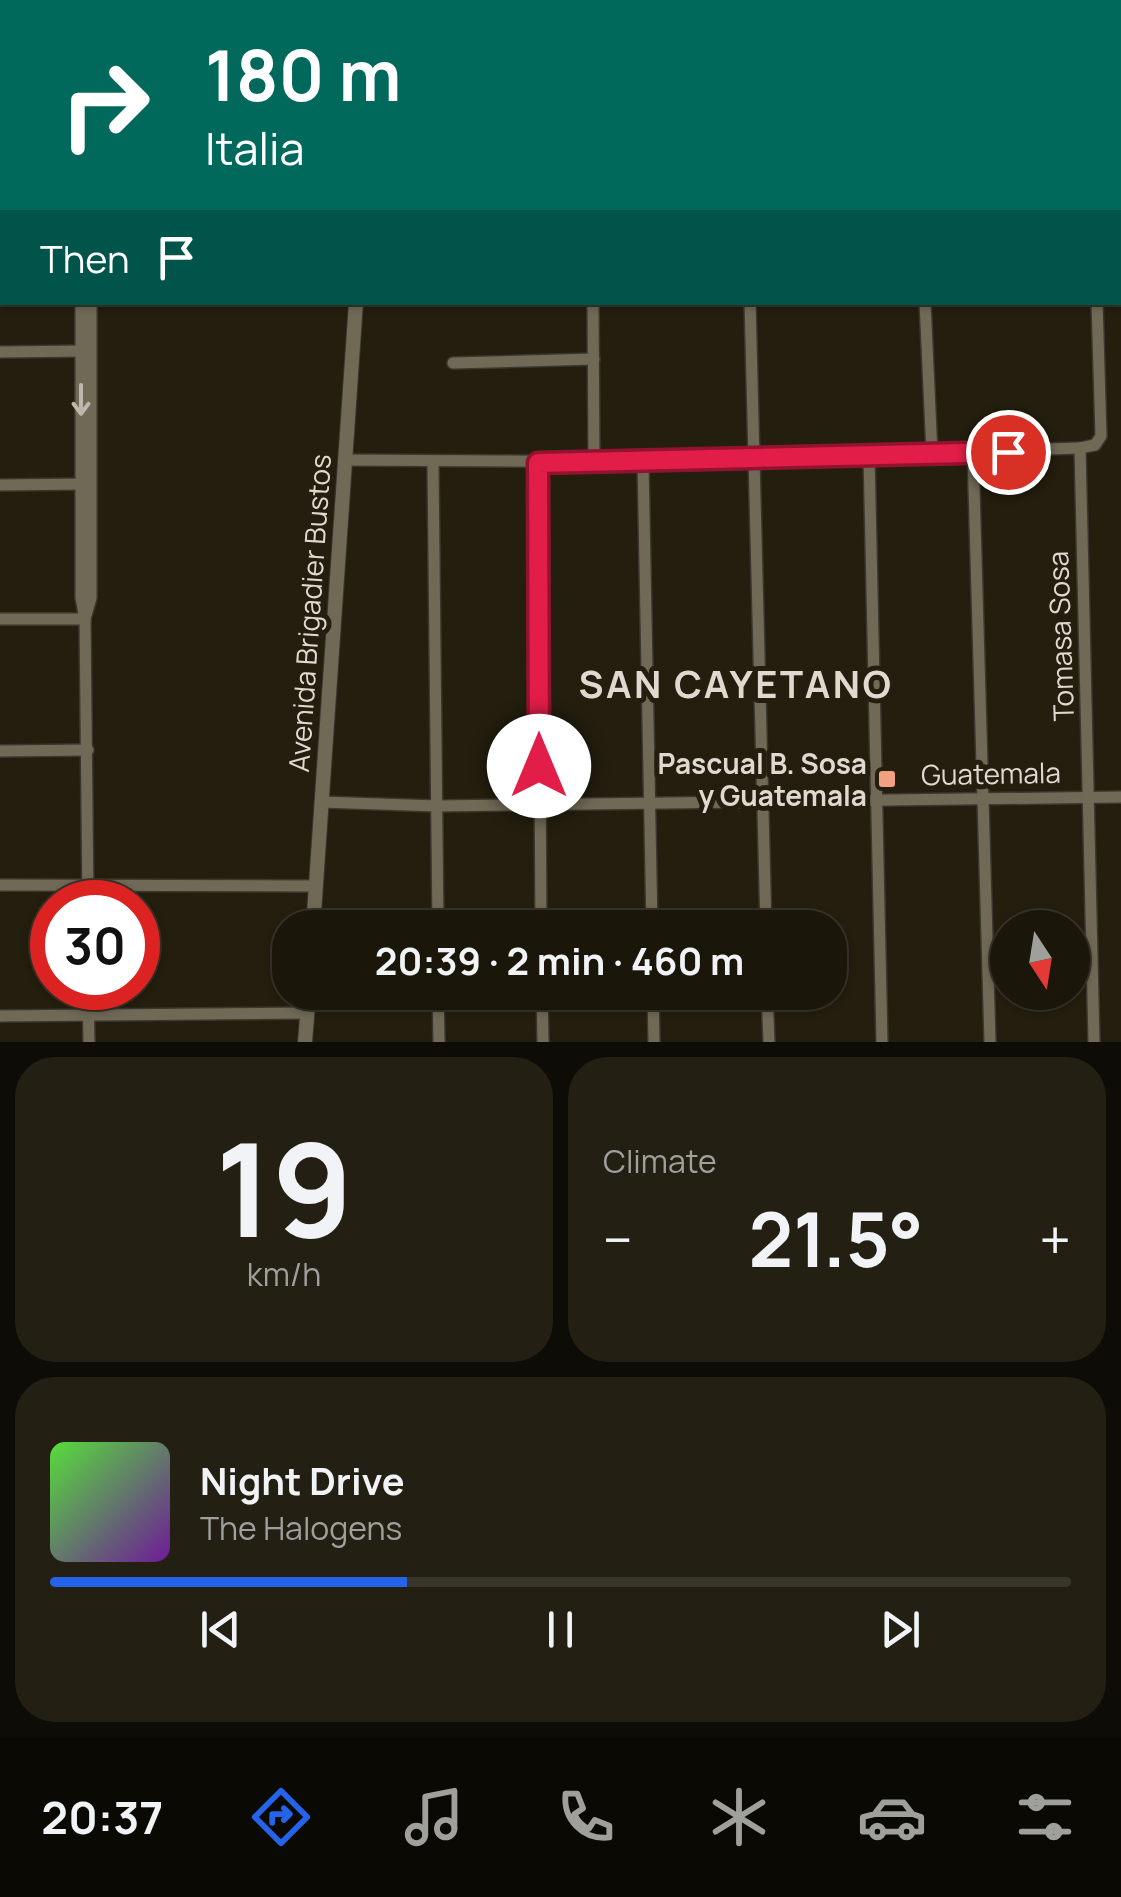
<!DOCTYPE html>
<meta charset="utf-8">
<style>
:root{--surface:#1a160a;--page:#231f13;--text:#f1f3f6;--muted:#9f9f9c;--line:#38352b;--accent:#2563eb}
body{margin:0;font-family:Manrope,sans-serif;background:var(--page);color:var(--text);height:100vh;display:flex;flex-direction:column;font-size:38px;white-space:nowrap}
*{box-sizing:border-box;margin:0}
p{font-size:32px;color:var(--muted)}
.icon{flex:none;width:55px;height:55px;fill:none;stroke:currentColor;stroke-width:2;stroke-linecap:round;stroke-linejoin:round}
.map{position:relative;height:1042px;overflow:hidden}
.details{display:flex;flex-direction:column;gap:15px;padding:15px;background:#0e0c06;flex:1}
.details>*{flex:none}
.banner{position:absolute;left:0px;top:0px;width:1122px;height:305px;box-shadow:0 2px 8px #0004,0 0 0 2px var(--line);background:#00695c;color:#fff;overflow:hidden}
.needle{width:65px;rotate:168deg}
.controls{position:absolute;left:990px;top:910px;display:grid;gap:20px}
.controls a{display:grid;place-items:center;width:100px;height:100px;border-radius:50%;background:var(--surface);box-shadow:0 2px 8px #0004,0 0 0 2px var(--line);font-size:50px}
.speed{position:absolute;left:30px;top:880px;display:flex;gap:20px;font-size:50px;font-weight:700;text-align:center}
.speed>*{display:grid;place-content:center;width:130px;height:130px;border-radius:50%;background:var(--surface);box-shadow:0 2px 8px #0004,0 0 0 2px var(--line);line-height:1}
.speed .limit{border:15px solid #d22;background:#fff;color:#111}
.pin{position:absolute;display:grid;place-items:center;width:85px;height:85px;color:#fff;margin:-42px;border:5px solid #fff;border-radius:50%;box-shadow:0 2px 10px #0007}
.me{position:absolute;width:110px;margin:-55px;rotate:0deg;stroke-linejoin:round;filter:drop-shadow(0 0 8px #0008)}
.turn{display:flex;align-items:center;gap:35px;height:210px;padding:0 40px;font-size:45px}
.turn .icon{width:130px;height:130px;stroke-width:2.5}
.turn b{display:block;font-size:70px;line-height:85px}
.then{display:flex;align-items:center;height:95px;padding:0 40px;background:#0003;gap:20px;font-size:38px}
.big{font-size:75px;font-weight:700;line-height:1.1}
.details .tile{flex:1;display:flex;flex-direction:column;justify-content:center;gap:15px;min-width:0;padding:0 35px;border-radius:40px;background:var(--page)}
.details .dial{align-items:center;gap:0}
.dial b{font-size:130px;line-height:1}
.song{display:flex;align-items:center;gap:30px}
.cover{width:120px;height:120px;border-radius:15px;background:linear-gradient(135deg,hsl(110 70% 55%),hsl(280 70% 35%))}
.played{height:10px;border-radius:5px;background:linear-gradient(90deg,var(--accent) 35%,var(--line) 35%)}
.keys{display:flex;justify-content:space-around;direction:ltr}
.heat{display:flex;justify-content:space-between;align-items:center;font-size:55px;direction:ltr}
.details .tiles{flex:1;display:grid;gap:15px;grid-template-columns:1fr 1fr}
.tile:last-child{grid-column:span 2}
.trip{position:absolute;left:272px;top:910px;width:575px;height:100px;border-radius:40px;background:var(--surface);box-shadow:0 2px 8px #0004,0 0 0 2px var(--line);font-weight:700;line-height:100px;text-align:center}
.menu{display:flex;height:160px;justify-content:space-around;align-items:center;background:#0a0904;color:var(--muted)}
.menu .icon{width:70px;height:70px}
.menu .selected{color:var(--accent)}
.menu b{font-size:45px;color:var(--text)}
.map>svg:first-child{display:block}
</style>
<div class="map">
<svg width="1121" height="1042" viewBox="0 0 1121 1042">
<rect width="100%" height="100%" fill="#231e0e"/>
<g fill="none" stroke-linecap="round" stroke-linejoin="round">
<defs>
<g id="minor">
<path d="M467 0 471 2"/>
<path d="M668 0 672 2"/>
<path d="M1073 0 1077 2"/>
<path d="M17 2V0"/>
<path d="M196 2V0"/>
<path d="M639 2 641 0"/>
<path d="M911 2 913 0"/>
<path d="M0 25H2"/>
<path d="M1120 30H1121"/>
<path d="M1120 73H1121"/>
<path d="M0 174 2 175"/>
<path d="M0 197 2 186"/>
<path d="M0 232 2 233"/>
<path d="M81 302V598L85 619 91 598V302"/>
<path d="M593 302 594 463"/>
<path d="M750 302 766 928"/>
<path d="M925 302 932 454"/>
<path d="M0 352 86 351"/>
<path d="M453 363 594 359"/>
<path d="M973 453 990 1042"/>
<path d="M869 455 882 1042"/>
<path d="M344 460 643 462 1080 448"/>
<path d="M643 462 652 928"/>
<path d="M538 463 541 928"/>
<path d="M433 464 438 928"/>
<path d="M0 485 87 484"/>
<path d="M0 619H85L88 902"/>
<path d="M0 751 88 750"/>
<path d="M321 802 437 806 1121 797"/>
<path d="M0 885 316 886"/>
<path d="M88 988 89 1042"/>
<path d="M438 992 439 1042"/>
<path d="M542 992 543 1042"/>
<path d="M653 992 654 1042"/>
<path d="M767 992 769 1042"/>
<path d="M0 1016 307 1013"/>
<path d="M1094 1042 1080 448 1095 445 1101 436 1097 302"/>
</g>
<g id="tertiary">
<path d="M375 2 376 0"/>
<path d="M313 928 356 302"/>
<path d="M305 1042 309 992"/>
</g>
<path id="secondary" d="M773 2 774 0"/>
<g id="primary">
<path d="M0 204H2"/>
<path d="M1120 235H1121"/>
</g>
</defs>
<use href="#minor" stroke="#3b362e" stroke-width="14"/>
<use href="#tertiary" stroke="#3b362e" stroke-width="16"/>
<use href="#secondary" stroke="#3b362e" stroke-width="18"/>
<use href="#primary" stroke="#3b362e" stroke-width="20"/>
<use href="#minor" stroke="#6f6956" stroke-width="11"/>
<use href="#tertiary" stroke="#6f6956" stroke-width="14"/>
<use href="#secondary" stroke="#6f6956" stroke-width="15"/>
<use href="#primary" stroke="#9289b6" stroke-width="18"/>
</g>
<defs><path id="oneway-shaft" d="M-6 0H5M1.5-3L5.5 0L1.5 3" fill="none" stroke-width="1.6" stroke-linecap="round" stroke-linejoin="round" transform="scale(2.5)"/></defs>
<use stroke="#bdb8ab" href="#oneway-shaft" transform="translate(81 400) rotate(90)"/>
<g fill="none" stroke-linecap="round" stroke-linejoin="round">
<defs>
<path id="route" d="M539 766 538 463 1008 452"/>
</defs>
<use href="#route" stroke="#92132f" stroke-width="25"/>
<use href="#route" stroke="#e11d48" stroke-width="18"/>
</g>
<rect fill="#f39f82" stroke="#231e0e" stroke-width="4" x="877" y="769" width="20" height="20" rx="5"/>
<g text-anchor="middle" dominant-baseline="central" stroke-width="10" stroke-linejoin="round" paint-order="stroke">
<g font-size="28" fill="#dedad0" stroke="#231e0e">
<text transform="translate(309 613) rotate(-86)">Avenida Brigadier Bustos</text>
<text transform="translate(1060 636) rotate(-92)">Tomasa Sosa</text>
<text transform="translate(991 773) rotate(-1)">Guatemala</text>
</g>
<g font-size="28" font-weight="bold" fill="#dedad0" stroke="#231e0e" text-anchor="end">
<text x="867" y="763">Pascual B. Sosa<tspan x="867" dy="32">y Guatemala</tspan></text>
</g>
<g font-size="38" font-weight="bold" letter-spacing="2.5" fill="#dedad0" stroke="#231e0e">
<text x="736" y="683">SAN CAYETANO</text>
</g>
</g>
</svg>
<div class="controls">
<a><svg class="needle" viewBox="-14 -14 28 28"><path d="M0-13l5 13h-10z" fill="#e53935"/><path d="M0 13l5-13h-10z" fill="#9f9f9c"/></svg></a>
</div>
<div class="speed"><div class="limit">30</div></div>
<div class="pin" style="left:1008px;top:452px;background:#d93025"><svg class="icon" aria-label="arrive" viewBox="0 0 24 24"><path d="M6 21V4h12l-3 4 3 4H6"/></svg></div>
<svg class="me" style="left:539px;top:766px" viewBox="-20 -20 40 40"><circle r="19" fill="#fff"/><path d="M0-13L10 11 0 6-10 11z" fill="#e11d48"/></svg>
<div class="trip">20:39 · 2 min · 460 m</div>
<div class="banner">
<div class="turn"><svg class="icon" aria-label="right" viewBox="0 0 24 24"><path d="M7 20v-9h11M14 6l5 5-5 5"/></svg><div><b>180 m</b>Italia</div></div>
<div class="then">Then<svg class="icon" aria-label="arrive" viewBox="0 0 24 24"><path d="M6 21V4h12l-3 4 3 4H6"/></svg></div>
</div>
</div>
<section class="details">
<div class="tiles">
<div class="tile dial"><b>19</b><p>km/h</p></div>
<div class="tile"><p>Climate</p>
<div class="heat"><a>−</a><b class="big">21.5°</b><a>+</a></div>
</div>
<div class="tile">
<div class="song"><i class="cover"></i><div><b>Night Drive</b><p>The Halogens</p></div></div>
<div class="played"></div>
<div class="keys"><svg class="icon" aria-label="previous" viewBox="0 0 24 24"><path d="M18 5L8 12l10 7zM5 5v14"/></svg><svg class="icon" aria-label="pause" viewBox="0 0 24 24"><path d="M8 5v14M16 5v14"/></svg><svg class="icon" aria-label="next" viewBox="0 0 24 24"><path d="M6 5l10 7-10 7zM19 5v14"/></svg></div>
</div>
</div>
</section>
<nav class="menu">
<b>20:37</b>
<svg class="icon selected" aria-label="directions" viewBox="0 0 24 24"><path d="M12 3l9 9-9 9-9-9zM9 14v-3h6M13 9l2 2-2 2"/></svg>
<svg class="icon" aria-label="music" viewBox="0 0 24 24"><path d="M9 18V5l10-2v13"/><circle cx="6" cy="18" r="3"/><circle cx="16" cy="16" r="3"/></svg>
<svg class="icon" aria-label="phone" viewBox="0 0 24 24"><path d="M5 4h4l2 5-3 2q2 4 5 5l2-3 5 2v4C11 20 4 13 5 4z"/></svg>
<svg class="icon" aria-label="climate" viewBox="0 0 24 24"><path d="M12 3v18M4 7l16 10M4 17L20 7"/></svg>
<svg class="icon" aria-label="car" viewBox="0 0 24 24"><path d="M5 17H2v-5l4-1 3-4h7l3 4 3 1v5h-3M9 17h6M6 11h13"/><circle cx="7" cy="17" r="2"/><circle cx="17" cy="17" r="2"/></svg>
<svg class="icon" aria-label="filters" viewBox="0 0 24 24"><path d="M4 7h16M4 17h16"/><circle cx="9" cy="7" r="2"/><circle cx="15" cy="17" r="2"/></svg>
</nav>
